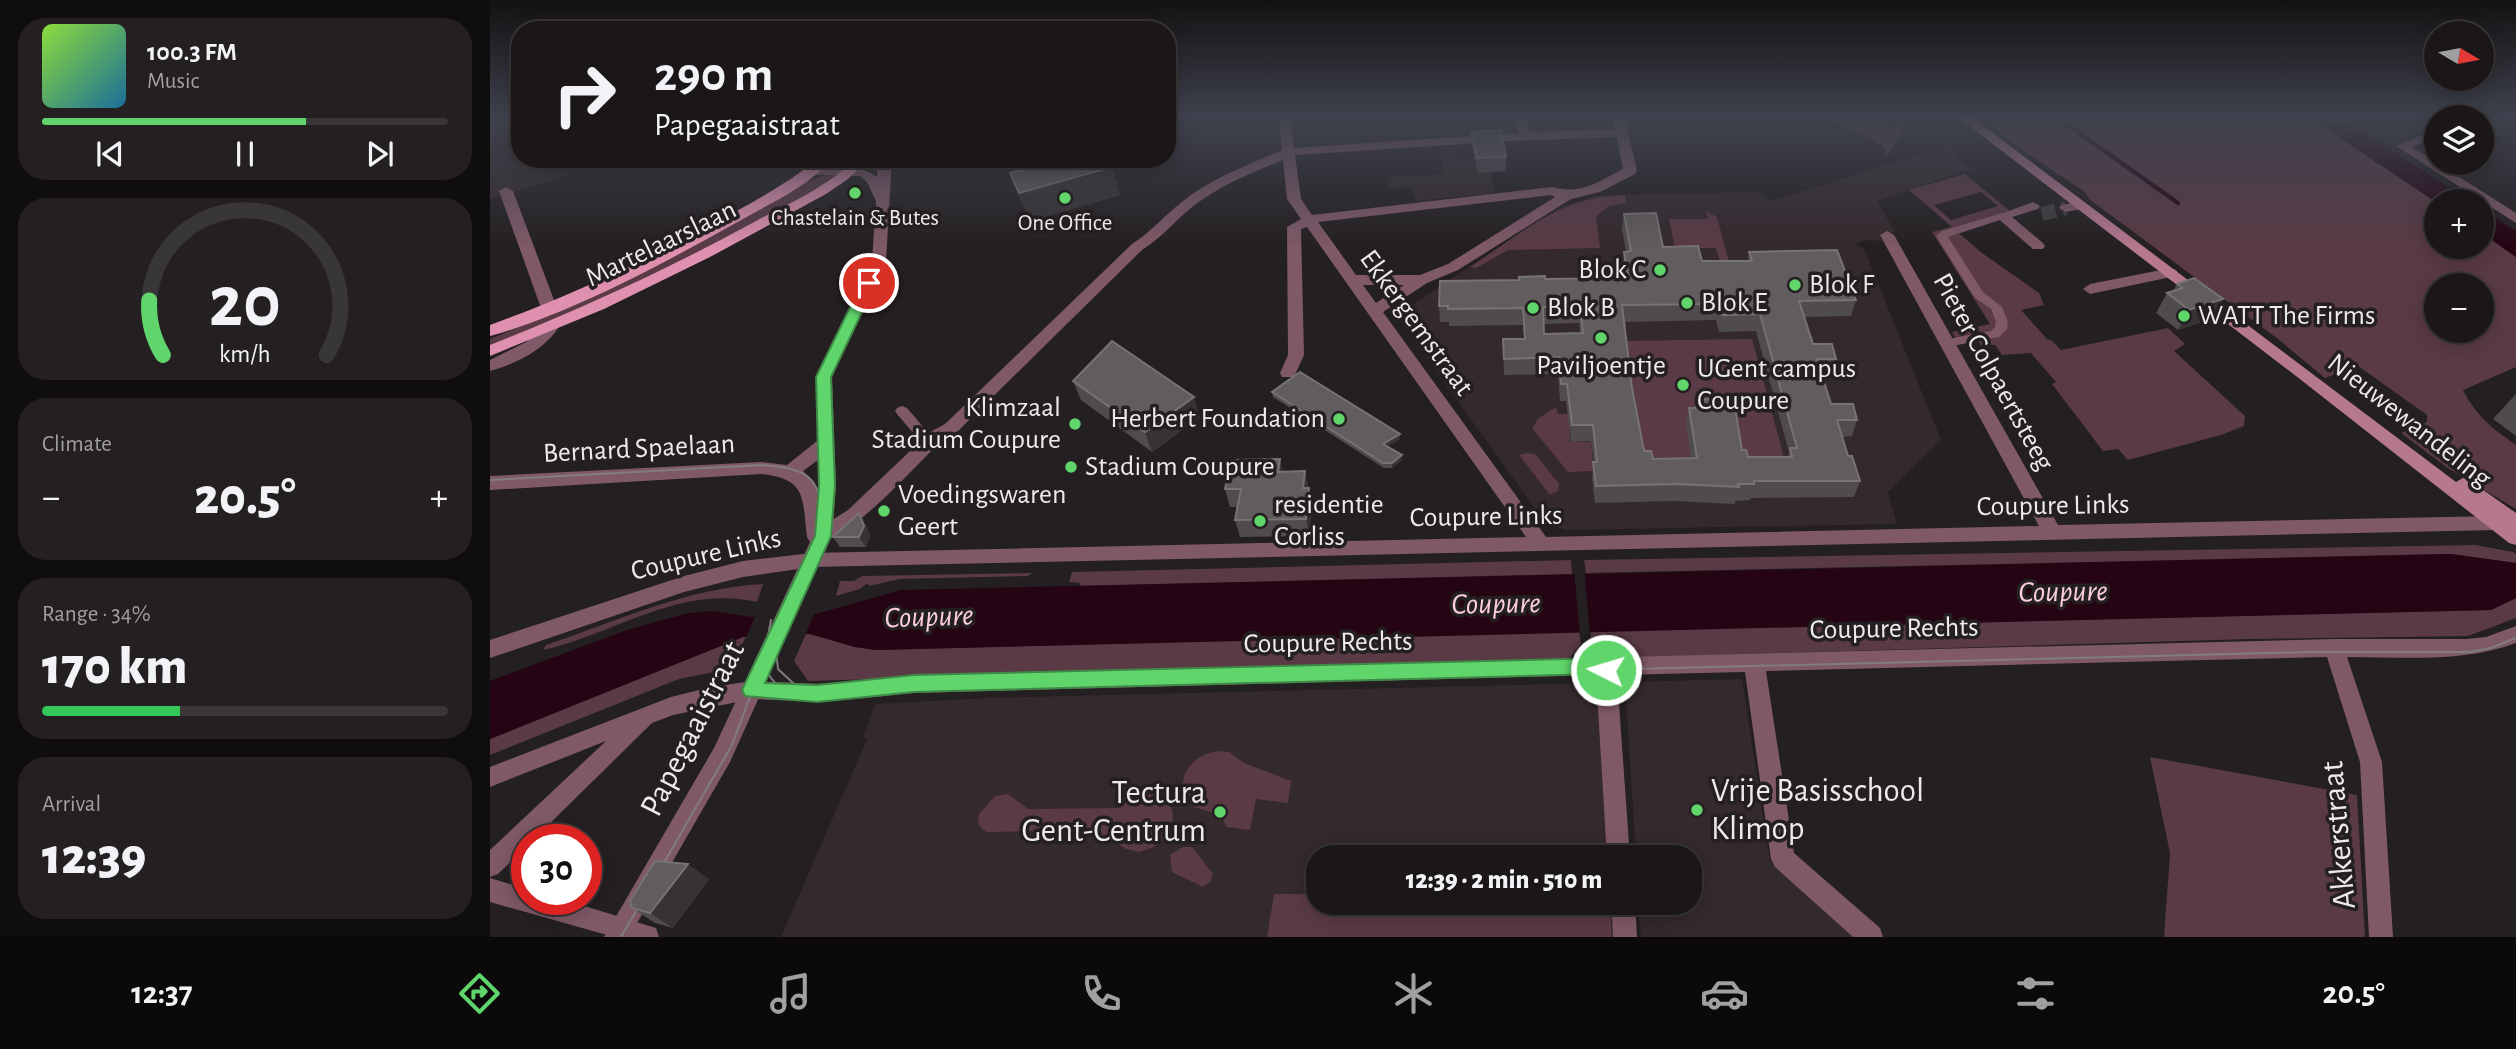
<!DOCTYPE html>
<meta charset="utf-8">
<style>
:root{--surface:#1b1719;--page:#242022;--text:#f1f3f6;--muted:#a09fa2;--line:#393638;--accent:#60d56b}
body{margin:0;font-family:"Alegreya Sans",sans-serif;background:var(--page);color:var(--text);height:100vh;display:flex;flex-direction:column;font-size:26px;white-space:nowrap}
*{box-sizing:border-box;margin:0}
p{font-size:23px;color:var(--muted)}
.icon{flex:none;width:38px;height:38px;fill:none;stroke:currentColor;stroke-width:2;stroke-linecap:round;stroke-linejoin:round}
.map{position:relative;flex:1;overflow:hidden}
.drawer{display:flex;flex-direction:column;gap:18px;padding:18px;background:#0f0d0e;width:490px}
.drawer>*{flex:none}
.banner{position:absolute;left:21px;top:21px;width:665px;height:147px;border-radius:28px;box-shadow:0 4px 18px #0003,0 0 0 2px var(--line);background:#1b1719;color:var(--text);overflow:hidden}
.needle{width:46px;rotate:100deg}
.controls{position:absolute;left:1934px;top:21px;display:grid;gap:14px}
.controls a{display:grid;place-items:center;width:70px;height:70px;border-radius:50%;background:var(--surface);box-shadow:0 4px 18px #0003,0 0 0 2px var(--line);font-size:35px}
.speed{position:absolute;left:21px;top:824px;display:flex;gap:14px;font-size:35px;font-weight:700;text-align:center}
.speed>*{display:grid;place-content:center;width:91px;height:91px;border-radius:50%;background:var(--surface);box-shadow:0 4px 18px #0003,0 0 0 2px var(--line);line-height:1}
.speed .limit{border:10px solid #d22;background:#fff;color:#111}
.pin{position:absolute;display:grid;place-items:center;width:60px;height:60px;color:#fff;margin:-30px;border:4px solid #fff;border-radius:50%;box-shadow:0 2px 7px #0007}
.me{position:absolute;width:77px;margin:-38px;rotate:275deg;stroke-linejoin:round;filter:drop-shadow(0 0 5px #0008)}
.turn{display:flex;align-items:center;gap:24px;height:147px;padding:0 28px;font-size:32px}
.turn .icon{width:91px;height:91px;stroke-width:2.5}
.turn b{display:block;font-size:49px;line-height:60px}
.big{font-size:52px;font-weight:800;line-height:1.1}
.drawer .tile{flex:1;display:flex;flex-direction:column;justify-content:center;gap:10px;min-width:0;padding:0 24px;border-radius:28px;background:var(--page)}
.drawer .dial{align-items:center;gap:0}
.dial svg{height:182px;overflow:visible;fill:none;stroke:var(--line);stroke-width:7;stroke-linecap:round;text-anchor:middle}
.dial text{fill:var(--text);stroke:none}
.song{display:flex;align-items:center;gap:21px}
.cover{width:84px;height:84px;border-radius:10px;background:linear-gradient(135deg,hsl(90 70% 55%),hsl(200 70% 35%))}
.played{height:7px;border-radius:4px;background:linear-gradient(90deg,var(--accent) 65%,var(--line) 65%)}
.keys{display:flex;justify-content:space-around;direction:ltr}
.heat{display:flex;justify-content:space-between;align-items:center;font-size:38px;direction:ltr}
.charge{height:10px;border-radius:5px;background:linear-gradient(90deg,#34c759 34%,var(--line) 0)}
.trip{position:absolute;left:816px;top:845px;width:396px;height:70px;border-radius:28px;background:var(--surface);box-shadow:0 4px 18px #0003,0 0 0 2px var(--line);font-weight:800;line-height:70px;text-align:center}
.menu{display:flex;height:112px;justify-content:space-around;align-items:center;background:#0b090a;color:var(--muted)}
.menu .icon{width:49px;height:49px}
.menu .active{color:var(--accent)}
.menu b{font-size:32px;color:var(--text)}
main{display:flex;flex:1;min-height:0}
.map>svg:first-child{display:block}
</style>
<main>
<section class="drawer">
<div class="tile">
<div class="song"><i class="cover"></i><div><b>100.3 FM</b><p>Music</p></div></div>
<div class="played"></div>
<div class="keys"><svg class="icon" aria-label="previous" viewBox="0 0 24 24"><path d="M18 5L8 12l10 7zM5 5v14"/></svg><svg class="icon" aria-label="pause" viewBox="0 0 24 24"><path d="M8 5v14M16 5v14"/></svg><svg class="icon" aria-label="next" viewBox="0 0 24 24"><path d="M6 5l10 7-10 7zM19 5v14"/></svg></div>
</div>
<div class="tile dial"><svg viewBox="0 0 100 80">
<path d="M14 69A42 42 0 1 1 86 69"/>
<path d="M14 69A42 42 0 0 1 8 45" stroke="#60d56b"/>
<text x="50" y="56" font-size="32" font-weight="700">20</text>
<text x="50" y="72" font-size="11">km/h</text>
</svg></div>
<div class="tile"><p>Climate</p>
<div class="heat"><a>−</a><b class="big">20.5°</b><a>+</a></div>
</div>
<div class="tile"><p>Range · 34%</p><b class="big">170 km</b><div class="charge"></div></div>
<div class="tile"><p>Arrival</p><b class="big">12:39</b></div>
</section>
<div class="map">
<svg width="2026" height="937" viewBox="0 0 2026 937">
<rect width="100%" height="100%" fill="#241f21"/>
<g fill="#34292d">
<path d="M21 118H30V159H72L80 175 0 199V124Z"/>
<path d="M1460 145 1468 152 1463 154 1487 174 1477 170 1387 201 1405 232 1388 234 1393 241 1376 240 1365 244 1374 249 1377 256 1451 440 1398 492 1407 524 1076 530 1056 524 906 315 1071 207 1105 196 1266 192 1281 201Z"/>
<path d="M964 146 965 158 999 156 1004 165 1005 172 1000 173 1005 193 925 201 922 187 899 188 897 177 953 174 950 147Z"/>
<path d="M1252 679 1280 861 1363 937H1151L1148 903H1199V858L1146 857 1135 682Z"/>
<path d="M1110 683 1118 857 828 858V903H1120L1122 937H291L377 739 373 738 385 704 497 698Z"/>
</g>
<g fill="#593a45" fill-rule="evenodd">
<path d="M1338 118 1359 120 1384 118 1398 129 1416 124 1419 121 1416 118 1421 119 1397 156 1394 155 1396 150 1393 146Z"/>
<path d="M1494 118H1820L1946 202V247H1992V233L2026 257V367L1973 390C1986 416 2003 429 2026 445V509L1959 469 1911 433 1937 422V415L1861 361 1847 368 1852 372 1835 378 1788 339 1599 199 1596 193 1521 142ZM1946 285H1992V331H1946Z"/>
<path d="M1475 174 1520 211 1463 228 1492 253 1549 293 1554 305 1531 310 1558 340H1561L1571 350 1678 328 1695 344 1684 351 1755 416 1754 426 1731 435 1638 460 1628 449 1613 451 1562 384 1566 382 1541 353 1512 355 1505 345H1491L1488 341 1469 344 1462 332 1500 324 1442 232 1462 227 1419 190ZM1491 192 1508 206 1461 220 1444 205Z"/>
<path d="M346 175 330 187C222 246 114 301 0 346V339L104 296 312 183 331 176Z"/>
<path d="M1135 195 1136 203 1119 206 1106 216 1110 248 1018 250 986 268 980 267C1032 233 1070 196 1135 195Z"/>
<path d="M1216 211 1227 217 1239 262H1230L1226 248H1185L1179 219H1218Z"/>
<path d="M1262 339 1295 461 1255 462 1247 423 1210 467 1161 475 1140 405H1146L1145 398H1139L1132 341Z"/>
<path d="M1066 407 1068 414H1094V425L1079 426 1080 442H1101L1104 471 1078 472 1042 428 1049 418Z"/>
<path d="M1036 453 1045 454 1069 484 1068 491 1060 495 1029 455Z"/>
<path d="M1986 545 2023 552 2026 554V563L1961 554 1096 573 1094 560Z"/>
<path d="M1081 560 1082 574 590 586V583L579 582 582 572Z"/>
<path d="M542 573 538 576 409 579 379 586 378 583 370 589 346 596 350 581H364L372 576Z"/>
<path d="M273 584 267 602C189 584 125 634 53 650L56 645C127 621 197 588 273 584Z"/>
<path d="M2026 598V618L1978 636 1759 639 1122 658 1102 644 1100 631 2001 610Z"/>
<path d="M1089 631 1091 644 1079 659 318 681 304 661 316 634H320L365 647 386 650Z"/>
<path d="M253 637H256L239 669 189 679 0 755V739Z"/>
<path d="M729 751 739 752 754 763 801 781 798 803 766 799 760 830 736 827 732 816 704 807 693 793C690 769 706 754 729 751Z"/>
<path d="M1660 757 1867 795 1875 937H1674L1680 853Z"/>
<path d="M518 794 538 809 629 808 647 795H663L678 804 682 809 683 819 674 840 664 847 649 852 636 849 625 842 590 833 553 831 496 832 488 824 489 814 505 796Z"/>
<path d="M693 847H702L723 874 721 881 713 887 682 872 680 855Z"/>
<path d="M784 894H828V903H1120L1122 937H777Z"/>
</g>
<g fill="#250413">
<path d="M1820 118H1851L1980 201 1946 202Z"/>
<path d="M1992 209 2026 231V257L1992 233Z"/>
<path d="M1961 554 2026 563V598L2001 610 386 650 365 647 320 634 253 637 0 739V681L137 630 198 613 223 611 261 617 326 614 411 590Z"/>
</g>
<g fill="#241f21">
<path d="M1084 570H1094L1100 634 1090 635Z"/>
<path d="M326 610 314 638 254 641 267 613Z"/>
</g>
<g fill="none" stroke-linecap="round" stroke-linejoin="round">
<path stroke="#250413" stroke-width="4.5" d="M1568 118 1688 203"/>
<path stroke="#423d3f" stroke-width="14" stroke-dasharray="14 7" stroke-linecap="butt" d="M1552 214 1576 208"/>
<g fill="#7f5967" fill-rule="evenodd">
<path d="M1512 213 1516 214V218L1458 237 1493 292 1512 307 1518 322 1517 329 1509 337 1457 347 1453 346 1451 343 1453 340 1501 331 1505 327 1506 322 1501 309 1485 298 1446 236 1452 231Z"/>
<path d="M412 406 417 408 434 428 436 431 434 434H424L407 414 405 411 407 408Z"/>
</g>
<g fill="#7f5967" fill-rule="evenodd">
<path d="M788 118H800L804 148 1028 133 1024 118H1036L1040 132 1125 129 1123 118H1135L1147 171 1145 174 1110 192 1081 199 968 270 937 283 893 312 1056 537 1549 526 1390 235 1397 231 1404 235 1568 525 2006 516 2012 518 2015 523 2012 528 2006 530 322 567 253 577 194 592 0 658V640L194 576 253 561 322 553 1036 537 817 227 811 229 814 355 804 377H792L790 373 798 355 797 227 811 219 797 199 793 160C761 173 728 186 701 208 684 222 671 238 652 250L467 432 452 440C431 460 353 549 326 540L324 535 326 530 358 510 440 432 455 424 642 244C661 232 675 215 693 201 722 178 758 165 792 150ZM1127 137 1133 169C1108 182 1091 195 1062 187L822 215 811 199 805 155 1020 141ZM1061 195 1065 197 958 264 930 275H866L828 222ZM873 285H914L886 303Z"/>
<path d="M1992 118H2002L1992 123Z"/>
<path d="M1946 129V137L1922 147 2026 213V223L1906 146Z"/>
<path d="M16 187 23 191 67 308 64 311H54L51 308 9 191Z"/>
<path d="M1591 201 1598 205 1596 208 1576 212 1569 208 1571 205Z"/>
<path d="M1543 202 1550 206 1548 209 1522 217 1553 243 1555 246 1553 249H1543L1505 216Z"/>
<path d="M1681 268 1686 270 1688 273 1686 276 1600 294 1593 289 1600 284Z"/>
<path d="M61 322 69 327C54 350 26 364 0 371V360L36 342 56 323Z"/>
<path d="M2026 626V643C1972 663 1915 657 1857 657L1892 762 1903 937H1879L1870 762 1837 657 1276 671 1304 853 1390 928 1393 937H1363L1285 867 1281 859 1255 672 1127 675 1140 858H1117L1106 675 424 693 333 702 262 699 183 715 162 723 43 840H37V846L8 874 0 877V850L116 741 0 787V767L181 697 221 687 262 681 333 684 424 675 1843 639H1976L1996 637Z"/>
<path d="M0 878 37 889V900H75L166 928 169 937H124L0 902Z"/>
<path d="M1121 903H1145L1147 937H1123Z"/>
</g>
<path fill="#7f5967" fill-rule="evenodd" d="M388 159H402L396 261 342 377 346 487 342 535 240 762 139 937H114L224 748 320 542 317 537C312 497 317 479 271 474L0 490V476L271 462 297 465 327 441 326 377 382 261 386 201 377 182 370 176 323 175 316 171C330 160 373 165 387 177ZM328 460V491L324 482 313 471Z"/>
<path fill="#b5788f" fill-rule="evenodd" d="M1469 118H1483L1966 482 1973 478 1979 480 2026 513V545L2019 543 1806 376Z"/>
<g fill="#df90ae" fill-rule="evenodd">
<path d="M328 159H342C320 185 283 202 253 219 178 261 83 313 0 336V325C75 298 148 264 219 226 256 206 294 186 328 159Z"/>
<path d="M365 159H379L358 179 336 194 220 257 114 309 0 356V345C91 309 180 268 266 221 300 203 337 187 365 159Z"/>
</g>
<g stroke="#817d7e" stroke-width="2">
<path d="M0 480 272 465C288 467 312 467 323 482 348 517 304 593 288 626"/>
<path d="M293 616 285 642 288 669 304 684 325 689"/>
<path d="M281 620C278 638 270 662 281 678 305 712 393 691 428 687L1821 652H1980L2001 648 2026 638"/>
<path d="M131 937 242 745 274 658"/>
</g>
</g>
<g fill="#504b4d" fill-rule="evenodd">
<path d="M981 132 1016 157V171L988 173 982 146Z"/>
<path d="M622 167 630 195 540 221 520 173Z"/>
<path d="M1134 214 1173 247 1212 261H1258L1259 252 1366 300 1361 316 1314 317 1323 344 1346 359 1341 375H1332L1341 404 1367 420 1362 436 1352 437 1358 456 1370 481 1364 497 1261 498 1260 500 1245 501V504L1184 501 1105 503 1102 478 1104 462 1101 441 1081 442 1076 401H1070L1068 374 1014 375 1013 339H1034L1033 325 959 326V322H950L949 306 1055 279 1134 278 1133 268 1134 252 1136 251 1132 230ZM1226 320 1229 332 1266 331 1299 452 1298 457H1258L1252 450 1199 408 1196 425 1201 458 1163 459 1154 451 1142 388 1134 322ZM1089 323 1090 333 1054 334V324Z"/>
<path d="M1687 284 1733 299 1721 319 1688 330 1666 313 1677 293 1683 291Z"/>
<path d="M583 381 710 417 662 452 591 400Z"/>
<path d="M782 392 910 439 898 446 912 460 902 468H894L783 397Z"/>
<path d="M2026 394V436L2003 419Z"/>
<path d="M815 471 822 505 819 536 750 537 745 520 748 507H740L735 489 793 472Z"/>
<path d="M375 523 380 536 376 547H350L343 537Z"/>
<path d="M219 879 183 928 165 923 142 908Z"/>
</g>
<g fill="#373234">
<path d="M622 167 630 195 540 221 529 193Z"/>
<path d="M1733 299 1721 319 1688 330 1699 310Z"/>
<path d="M704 397 710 417 662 452 655 432Z"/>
<path d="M910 434V439L894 449 893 444Z"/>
<path d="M912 455V460L902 468V463Z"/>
<path d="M790 459 794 476 788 472Z"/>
<path d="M815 471 819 489 813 488Z"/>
<path d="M819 488 822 505 819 536 816 519Z"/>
<path d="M369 513 375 523 380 536 376 547 369 537Z"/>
<path d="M198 864 219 879 183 928 160 913Z"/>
</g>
<g fill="#615c5e" stroke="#777274" stroke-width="2" fill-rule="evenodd">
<path d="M1011 130 1016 157 987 158 981 132Z"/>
<path d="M569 159H616L622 167 529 193 520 173Z"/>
<path d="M1166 213 1173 247 1208 246 1212 261H1262L1259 252 1347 250 1366 300 1309 301 1323 344H1342L1346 359H1327L1341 404H1363L1367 420H1347L1358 456H1362L1370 481H1264V484H1248L1249 487 1187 484 1106 486 1103 462H1107L1103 425H1082L1077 384H1071L1069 357 1014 359 1013 339H1035L1033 308 958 309V306H949L950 281 1029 280V277L1055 276V279L1138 278 1134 252 1141 251 1134 214ZM1229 304 1232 315 1270 314 1307 448H1300L1302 457H1258L1256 450H1252L1245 408H1237L1222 398 1213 400 1205 408H1199L1207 458 1163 459 1161 451H1154L1142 388 1132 305ZM1053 307H1090L1093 333 1054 334Z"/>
<path d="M1704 278 1733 299 1699 310 1677 293 1693 288 1687 284Z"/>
<path d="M622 341 704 397 655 432 583 381Z"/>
<path d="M810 372 910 434 893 444 912 455 902 463H893L782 392Z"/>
<path d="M790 459 788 472 815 471 813 488H819L816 519 745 520 751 489H735L741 460Z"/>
<path d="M369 513 374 526 369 537H343Z"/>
<path d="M165 861 198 864 160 913 142 908 140 901Z"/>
</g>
<linearGradient id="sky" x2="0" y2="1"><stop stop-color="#141112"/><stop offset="0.47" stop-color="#3f424e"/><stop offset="1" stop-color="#3f424e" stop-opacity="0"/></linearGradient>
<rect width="2026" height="249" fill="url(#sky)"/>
<path fill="#60d56b" stroke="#3e8a46" stroke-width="2" d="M379 279 386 283 341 377 345 486 341 536 275 683 327 685 424 675 1115 658 1122 660 1125 670 1123 676 1116 678 1109 674 424 692 327 702 255 696 252 690 325 536 329 486 326 377 372 283Z"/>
<g fill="#60d56b" stroke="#241f21" stroke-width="2.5">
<circle cx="365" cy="193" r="7"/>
<circle cx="575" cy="198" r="7"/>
<circle cx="1170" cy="270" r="7"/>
<circle cx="1305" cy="285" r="7"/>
<circle cx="1197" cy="303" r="7"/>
<circle cx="1043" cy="308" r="7"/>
<circle cx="1694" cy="316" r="7"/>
<circle cx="1111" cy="338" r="7"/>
<circle cx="1193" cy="385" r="7"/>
<circle cx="849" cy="419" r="7"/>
<circle cx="585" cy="424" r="7"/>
<circle cx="581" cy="467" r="7"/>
<circle cx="394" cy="511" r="7"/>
<circle cx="770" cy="521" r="7"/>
<circle cx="1207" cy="810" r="7"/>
<circle cx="730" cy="812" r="7"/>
</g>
<g text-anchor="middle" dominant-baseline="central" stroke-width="7" stroke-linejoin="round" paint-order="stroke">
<g font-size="23" fill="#eeeaeb" stroke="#241f21">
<text x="365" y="218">Chastelain &amp; Butes</text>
<text x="575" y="223">One Office</text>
</g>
<g font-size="28" fill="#eeeaeb" stroke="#241f21">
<text transform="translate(171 244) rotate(-26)">Martelaarslaan</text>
<text transform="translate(926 323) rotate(54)">Ekkergemstraat</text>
<text transform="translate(1503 372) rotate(61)">Pieter Colpaertsteeg</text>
<text transform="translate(1919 421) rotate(38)">Nieuwewandeling</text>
<text transform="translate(149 449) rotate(-3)">Bernard Spaelaan</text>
<text transform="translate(1563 506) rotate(-1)">Coupure Links</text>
<text transform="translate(996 517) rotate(-1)">Coupure Links</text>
<text transform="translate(216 555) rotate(-13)">Coupure Links</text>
<text transform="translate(1404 629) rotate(-1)">Coupure Rechts</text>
<text transform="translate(838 643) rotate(-1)">Coupure Rechts</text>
</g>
<g font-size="28" fill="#eeeaeb" stroke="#241f21" text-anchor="start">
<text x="1156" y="270" text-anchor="end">Blok C</text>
<text x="1319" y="285">Blok F</text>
<text x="1211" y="303">Blok E</text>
<text x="1057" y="308">Blok B</text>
<text x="1708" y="316">WATT The Firms</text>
<text x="1111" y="366" text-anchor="middle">Paviljoentje</text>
<text x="1207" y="369">UGent campus<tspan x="1207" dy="32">Coupure</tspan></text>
<text x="571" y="408" text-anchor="end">Klimzaal<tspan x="571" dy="32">Stadium Coupure</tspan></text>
<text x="835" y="419" text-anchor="end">Herbert Foundation</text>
<text x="595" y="467">Stadium Coupure</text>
<text x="408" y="495">Voedingswaren<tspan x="408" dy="32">Geert</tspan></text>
<text x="784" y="505">residentie<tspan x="784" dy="32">Corliss</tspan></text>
</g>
<g font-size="30" font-style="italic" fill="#fbcede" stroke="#241f21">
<text transform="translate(1573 592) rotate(-1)">Coupure</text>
<text transform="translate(1006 604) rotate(-1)">Coupure</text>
<text transform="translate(439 617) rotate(-2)">Coupure</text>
</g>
<g font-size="33" fill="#eeeaeb" stroke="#241f21">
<text transform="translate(203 729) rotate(-63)">Papegaaistraat</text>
<text transform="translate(1849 835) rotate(-95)">Akkerstraat</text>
</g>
<g font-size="33" fill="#eeeaeb" stroke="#241f21" text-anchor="start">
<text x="1221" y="791">Vrije Basisschool<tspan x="1221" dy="38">Klimop</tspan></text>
<text x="716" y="793" text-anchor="end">Tectura<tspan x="716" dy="38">Gent-Centrum</tspan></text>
</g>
</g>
</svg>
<div class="controls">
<a><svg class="needle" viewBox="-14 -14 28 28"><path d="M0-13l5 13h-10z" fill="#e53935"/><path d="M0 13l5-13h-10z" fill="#a09fa2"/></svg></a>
<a><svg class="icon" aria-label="layers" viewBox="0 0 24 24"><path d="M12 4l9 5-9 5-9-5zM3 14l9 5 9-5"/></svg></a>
<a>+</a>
<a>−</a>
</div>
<div class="speed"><div class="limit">30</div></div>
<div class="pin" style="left:379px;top:283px;background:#d93025"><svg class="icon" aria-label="arrive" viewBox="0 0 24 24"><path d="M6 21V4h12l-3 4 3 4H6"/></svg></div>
<svg class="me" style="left:1116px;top:670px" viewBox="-20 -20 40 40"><circle r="17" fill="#60d56b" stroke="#fff" stroke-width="3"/><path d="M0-11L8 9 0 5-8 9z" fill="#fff"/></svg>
<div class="trip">12:39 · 2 min · 510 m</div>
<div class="banner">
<div class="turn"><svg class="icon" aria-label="right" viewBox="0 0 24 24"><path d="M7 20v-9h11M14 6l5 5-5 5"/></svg><div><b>290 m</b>Papegaaistraat</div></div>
</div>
</div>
</main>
<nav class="menu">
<b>12:37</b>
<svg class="icon active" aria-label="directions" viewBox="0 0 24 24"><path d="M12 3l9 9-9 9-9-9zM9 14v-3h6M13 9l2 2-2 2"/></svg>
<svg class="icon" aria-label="music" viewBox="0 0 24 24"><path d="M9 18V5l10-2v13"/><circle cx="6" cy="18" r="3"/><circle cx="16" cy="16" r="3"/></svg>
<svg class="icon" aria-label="phone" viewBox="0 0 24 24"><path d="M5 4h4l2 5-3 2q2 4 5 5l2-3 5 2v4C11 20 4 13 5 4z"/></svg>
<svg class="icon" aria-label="climate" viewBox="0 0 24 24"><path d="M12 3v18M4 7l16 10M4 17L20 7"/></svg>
<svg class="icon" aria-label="car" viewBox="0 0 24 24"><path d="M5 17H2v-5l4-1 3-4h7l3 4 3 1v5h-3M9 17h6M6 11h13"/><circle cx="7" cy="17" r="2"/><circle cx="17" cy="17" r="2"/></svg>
<svg class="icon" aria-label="filters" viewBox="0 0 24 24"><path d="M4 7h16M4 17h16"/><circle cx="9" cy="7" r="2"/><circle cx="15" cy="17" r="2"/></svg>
<b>20.5°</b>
</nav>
